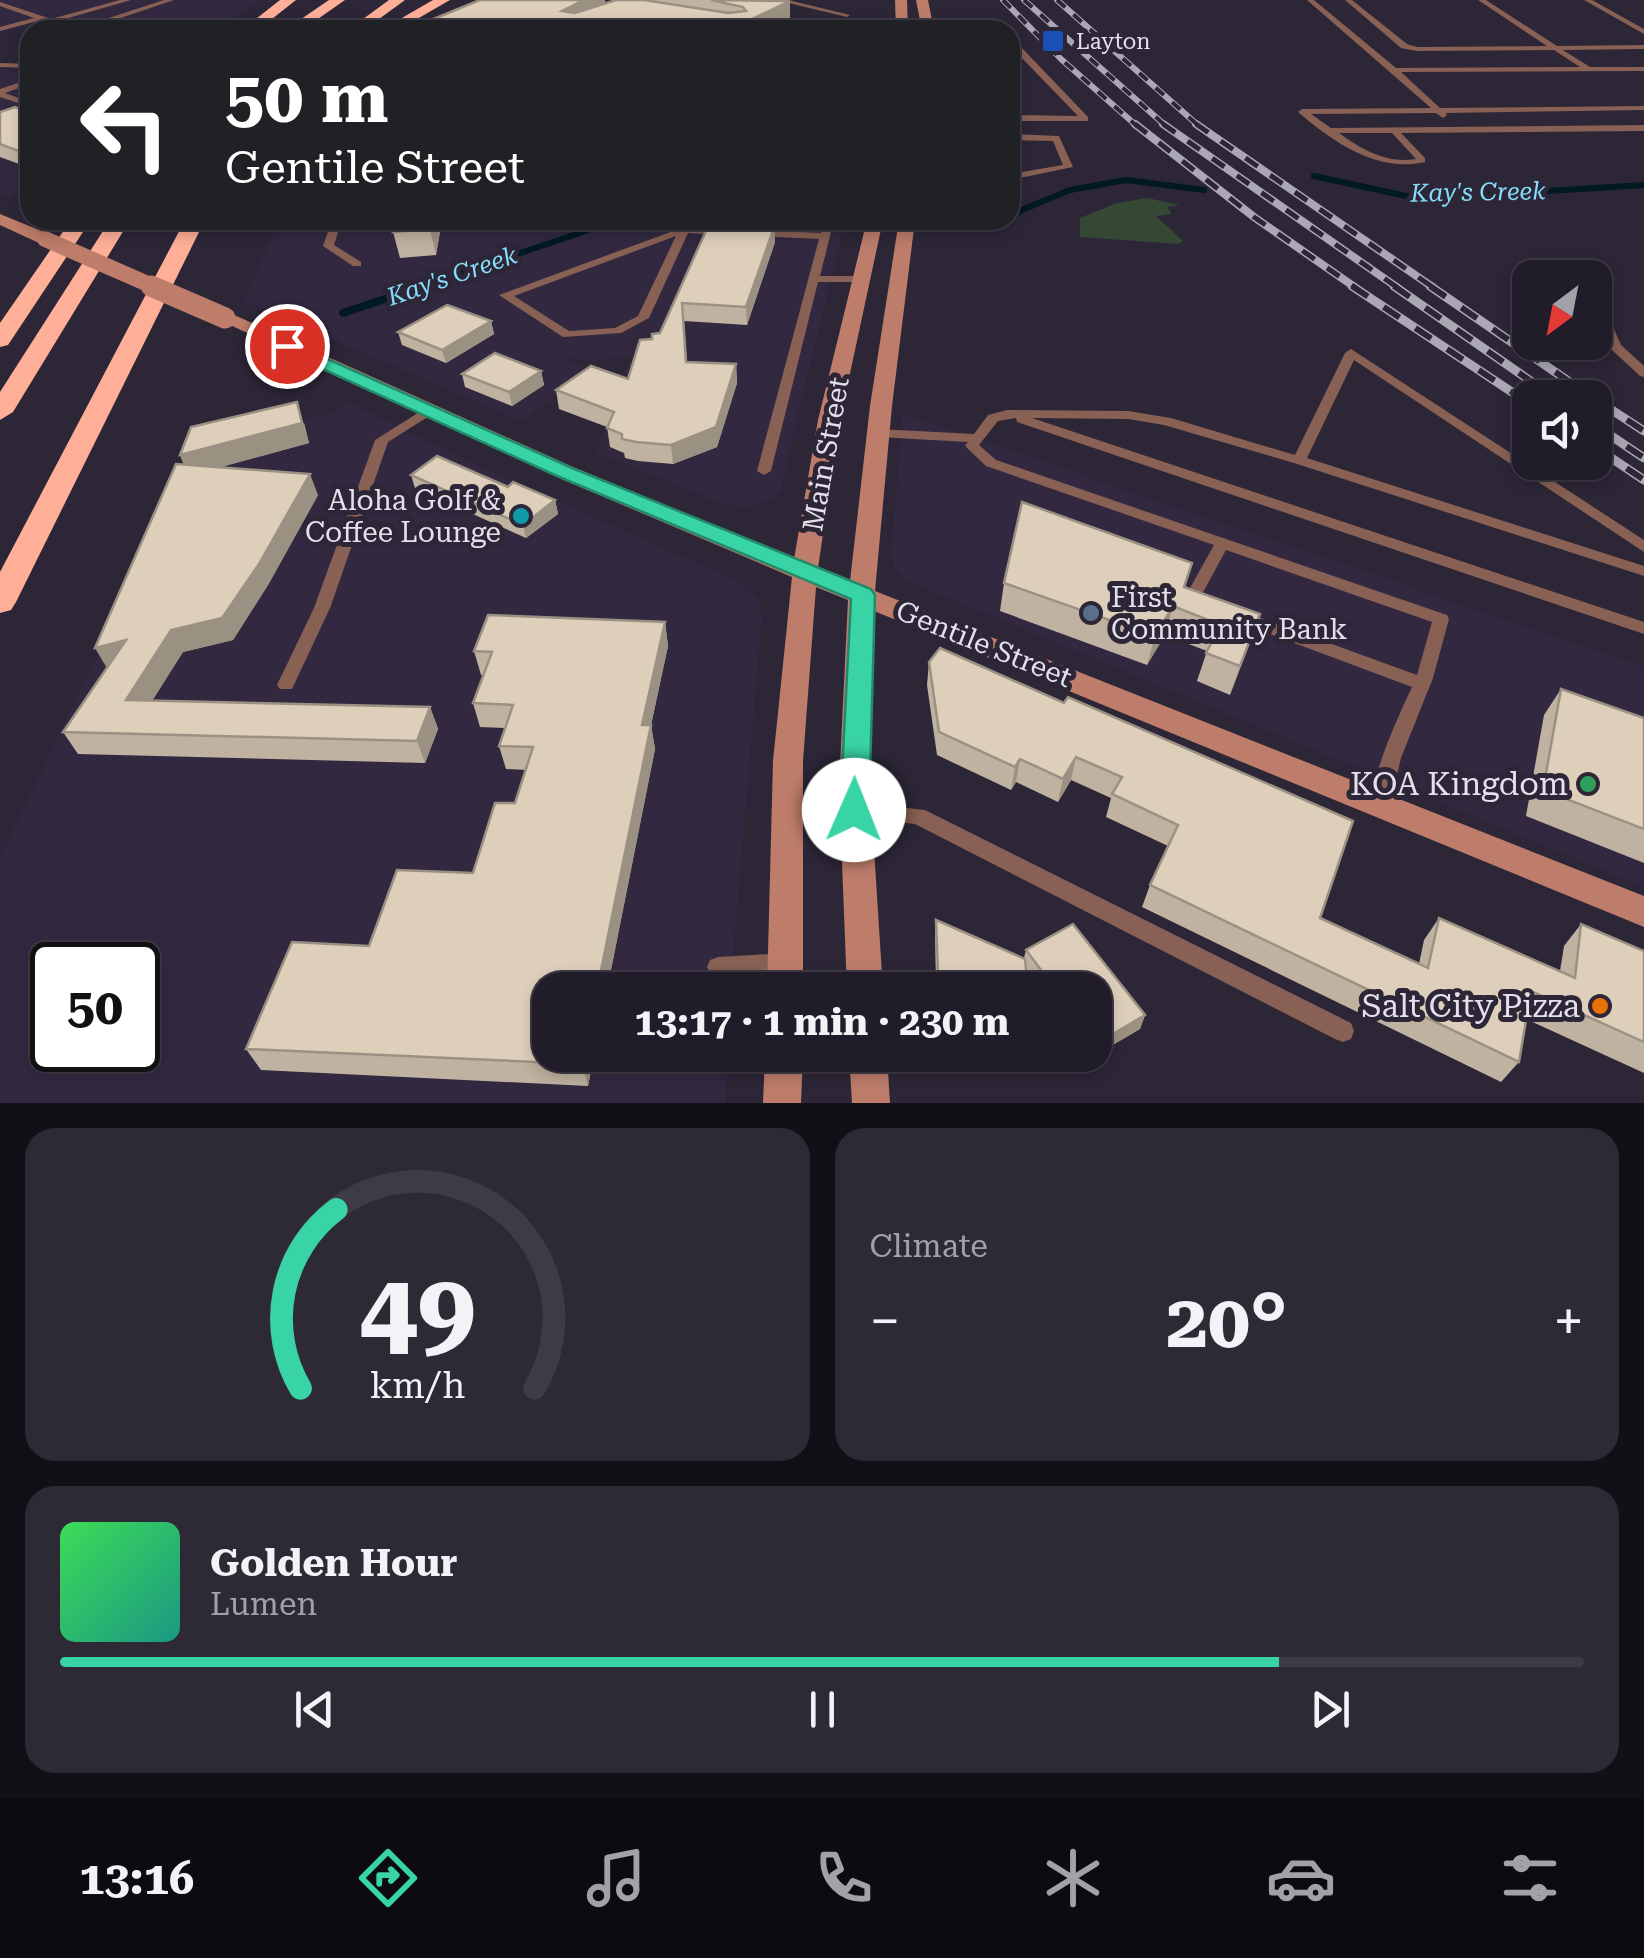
<!DOCTYPE html>
<meta charset="utf-8">
<style>
:root{--surface:#211c29;--page:#2d2935;--text:#f1f3f6;--muted:#a2a1a8;--line:#3e3a46;--accent:#39d4a5}
body{margin:0;font-family:"Roboto Serif",serif;background:var(--page);color:var(--text);height:100vh;display:flex;flex-direction:column;font-size:38px;white-space:nowrap}
*{box-sizing:border-box;margin:0}
p{font-size:32px;color:var(--muted)}
.icon{flex:none;width:55px;height:55px;fill:none;stroke:currentColor;stroke-width:2;stroke-linecap:round;stroke-linejoin:round}
.map{position:relative;height:1103px;overflow:hidden}
.drawer{display:flex;flex-direction:column;gap:25px;padding:25px;background:#120f17;flex:1}
.drawer>*{flex:none}
.banner{position:absolute;left:20px;top:20px;width:1000px;height:210px;border-radius:30px;box-shadow:0 5px 15px #0003,0 0 0 2px var(--line);background:#202124;color:#fff;overflow:hidden}
.needle{width:65px;rotate:212deg}
.fabs{position:absolute;left:1512px;top:260px;display:grid;gap:20px}
.fabs a{display:grid;place-items:center;width:100px;height:100px;border-radius:20px;background:var(--surface);box-shadow:0 5px 15px #0003,0 0 0 2px var(--line);font-size:50px}
.speed{position:absolute;left:30px;top:942px;display:flex;gap:20px;font-size:50px;font-weight:700;text-align:center}
.speed>*{display:grid;place-content:center;width:130px;height:130px;border-radius:50%;background:var(--surface);box-shadow:0 5px 15px #0003,0 0 0 2px var(--line);line-height:1}
.speed .limit{border:5px solid #111;border-radius:15px;background:#fff;color:#111}
.pin{position:absolute;display:grid;place-items:center;width:85px;height:85px;color:#fff;margin:-42px;border:5px solid #fff;border-radius:50%;box-shadow:0 2px 10px #0007}
.me{position:absolute;width:110px;margin:-55px;rotate:1deg;stroke-linejoin:round;filter:drop-shadow(0 0 8px #0008)}
.turn{display:flex;align-items:center;gap:35px;height:210px;padding:0 40px;font-size:45px}
.turn .icon{width:130px;height:130px;stroke-width:2.5}
.turn b{display:block;font-size:70px;line-height:85px}
.big{font-size:75px;font-weight:700;line-height:1.1}
.drawer .widget{flex:1;display:flex;flex-direction:column;justify-content:center;gap:15px;min-width:0;padding:0 35px;border-radius:30px;background:var(--page)}
.drawer .dial{align-items:center;gap:0}
.dial svg{height:260px;overflow:visible;fill:none;stroke:var(--line);stroke-width:7;stroke-linecap:round;text-anchor:middle}
.dial text{fill:var(--text);stroke:none}
.song{display:flex;align-items:center;gap:30px}
.cover{width:120px;height:120px;border-radius:15px;background:linear-gradient(135deg,hsl(130 70% 55%),hsl(170 70% 35%))}
.played{height:10px;border-radius:5px;background:linear-gradient(90deg,var(--accent) 80%,var(--line) 80%)}
.keys{display:flex;justify-content:space-around;direction:ltr}
.heat{display:flex;justify-content:space-between;align-items:center;font-size:55px;direction:ltr}
.drawer .tiles{flex:1;display:grid;gap:25px;grid-template-columns:1fr 1fr}
.widget:last-child{grid-column:span 2}
.trip{position:absolute;left:532px;top:972px;width:580px;height:100px;border-radius:30px;background:var(--surface);box-shadow:0 5px 15px #0003,0 0 0 2px var(--line);font-weight:700;line-height:100px;text-align:center}
.tab-bar{display:flex;height:160px;justify-content:space-around;align-items:center;background:#0d0b10;color:var(--muted)}
.tab-bar .icon{width:70px;height:70px}
.tab-bar .selected{color:var(--accent)}
.tab-bar b{font-size:45px;color:var(--text)}
.map>svg:first-child{display:block}
</style>
<div class="map">
<svg width="1644" height="1103" viewBox="0 0 1644 1103">
<rect width="100%" height="100%" fill="#2c2637"/>
<g fill="#322941" fill-rule="evenodd">
<path d="M0 0H260L217 30H58L36 24 0 33Z"/>
<path d="M0 68 20 74 21 90 30 93V193L8 196 0 192Z"/>
<path d="M280 220H845L780 491 767 502 753 506 726 505 596 452 632 355 595 361 563 358 593 371 521 421 244 301Z"/>
<path d="M348 402 489 471 737 581 759 600 762 617 730 990H550V1055H728L726 1103H0V858L197 446 332 413ZM52 965H138V1050H52Z"/>
<path d="M903 414 1644 667V887L908 581 894 567 891 554Z"/>
</g>
<path fill="#344833" d="M1147 198 1180 205 1167 207 1172 214 1156 216 1183 241 1178 244 1080 237V218L1117 203Z"/>
<g fill="none" stroke-linecap="round" stroke-linejoin="round">
<g stroke="#001922" stroke-width="6">
<path d="M1314 176 1420 199 1644 185"/>
<path d="M1010 215 1070 190 1126 180 1204 190"/>
<path d="M970 226 992 220"/>
<path d="M417 288 618 220"/>
</g>
<path stroke="#001922" stroke-width="8" d="M343 313 424 286"/>
<g fill="#886054" fill-rule="evenodd">
<path d="M120 0H131L58 21 78 28 164 0H174L85 30H71L41 20 0 31V27L34 18 0 6V2L51 19Z"/>
<path d="M776 0H788L850 15 847 17Z"/>
<path d="M1307 0H1314L1396 68 1580 67 1554 50 1417 51 1401 48 1345 0H1352L1407 44 1417 47 1547 46 1478 0H1486L1557 46 1644 45V49L1563 50 1590 67H1644V71L1401 72 1440 108 1644 106V110L1446 113 1447 115 1443 118 1436 113 1311 114 1331 128 1644 125V131L1401 133 1425 158V162C1377 173 1333 142 1298 112L1302 109 1431 108ZM1339 133H1392L1416 159C1387 164 1361 149 1339 133Z"/>
<path d="M1584 0H1592L1644 29V34Z"/>
<path d="M1010 45 1021 47 1088 117V121H1010V115L1078 116 1015 51 1010 49Z"/>
<path d="M0 63 30 64V68L0 67Z"/>
<path d="M30 79V84L5 93 30 102V107L0 97V89Z"/>
<path d="M1010 134 1059 136 1073 167 1010 180V174L1063 165 1053 141 1010 140Z"/>
<path d="M332 220H342L334 245 361 262V266H353L323 246Z"/>
<path d="M824 220H834L820 276H859L864 279 859 282H818L771 471 764 475 757 471 819 239 759 236 754 233 759 230 821 233Z"/>
<path d="M684 227 726 229 731 232 726 235 688 233 649 318 621 333 563 337 499 295ZM676 236 638 316 615 328 569 331 514 296Z"/>
<path d="M1606 322 1612 325 1621 345 1644 366V377L1640 376 1612 350 1600 325Z"/>
<path d="M1351 349 1644 540V552L1354 360 1307 458 1644 566V576L1294 463 1164 425 1128 419 1032 418 1644 622V634L1017 422 1016 418 998 421 979 445 996 460 1447 615 1449 619 1433 678 1401 758 1390 804 1388 809 1381 812 1374 809C1366 784 1400 713 1412 687L1235 621 1233 617 1235 613H1247L1417 675 1432 622 1226 550 1201 596 1209 602 1207 606 1201 607 1186 603 1184 599 1214 545 986 466 967 448 965 445 968 442 878 437 871 433 878 429 974 434 988 415 1007 410 1128 411 1171 418 1295 455 1345 353Z"/>
<path d="M429 406 434 407 435 410 434 413 388 442 330 608 292 689H280L277 685 314 608 375 440Z"/>
<path d="M854 802 925 810 1351 1023 1354 1031 1351 1039 1343 1042 1335 1039 915 824 847 816 845 810 847 804Z"/>
<path d="M786 953 794 956 797 963 794 970 786 973 718 977 710 974 707 967 710 960 718 957Z"/>
</g>
<g fill="#bd7d6a" fill-rule="evenodd">
<path d="M895 0H907L908 30H896Z"/>
<path d="M916 0H928L934 30H922Z"/>
<path d="M0 214 51 235 54 239 39 243 0 225Z"/>
<path d="M867 220H883L840 420 818 568 850 581 870 406 899 220H915L892 406 875 591 1644 896V927L874 611 870 786 883 990H847L839 786 848 600 816 587 803 761V990H767L773 761 792 577 557 477 215 318 225 312 232 314 573 467 794 559 818 420Z"/>
<path d="M765 1055H803L801 1103H763Z"/>
<path d="M849 1055H887L890 1103H852Z"/>
</g>
<g fill="#ffaf98" fill-rule="evenodd">
<path d="M280 0H296L258 30H242Z"/>
<path d="M329 0H345L302 30H285Z"/>
<path d="M389 0H405L364 30H348Z"/>
<path d="M433 0H450L398 30H381Z"/>
<path d="M71 220H91L8 345 0 347V323Z"/>
<path d="M110 220H130L13 412 0 420V392Z"/>
<path d="M185 220H205L16 602 11 610 0 613V572Z"/>
</g>
<defs>
<g id="rail-far2">
<path d="M1003 0 1061 59 1138 127"/>
<path d="M1024 0 1167 127"/>
<path d="M1057 0 1200 127"/>
</g>
<g id="rail-far1">
<path d="M1135 124 1254 217 1356 288"/>
<path d="M1163 124 1398 288"/>
<path d="M1196 124 1434 288"/>
</g>
<g id="rail">
<path d="M1352 286 1530 404"/>
<path d="M1394 286 1555 398"/>
<path d="M1430 286 1593 398"/>
<path d="M1595 399 1644 431"/>
<path d="M1595 425 1644 458"/>
<path d="M1595 447 1644 480"/>
</g>
</defs>
<use href="#rail-far2" stroke="#aba7b4" stroke-width="6"/>
<use href="#rail-far1" stroke="#aba7b4" stroke-width="8"/>
<use href="#rail" stroke="#aba7b4" stroke-width="9"/>
<use href="#rail-far2" stroke="#2c2637" stroke-width="4" stroke-dasharray="11" stroke-linecap="butt"/>
<use href="#rail-far1" stroke="#2c2637" stroke-width="5" stroke-dasharray="15" stroke-linecap="butt"/>
<use href="#rail" stroke="#2c2637" stroke-width="6" stroke-dasharray="19" stroke-linecap="butt"/>
<path stroke="#bd7d6a" stroke-width="16" d="M45 239 157 288"/>
<path stroke="#bd7d6a" stroke-width="21" d="M151 286 225 318"/>
</g>
<g fill="#bfb2a1">
<path d="M480 0H605V3L616 0H784L790 1V20L771 30H421L433 26 431 20Z"/>
<path d="M0 112H30V168L0 157Z"/>
<path d="M396 220H487L460 222 440 232 436 255 400 258 393 232Z"/>
<path d="M710 222 775 225V242L747 325 684 321 687 362 736 364 737 383 717 447 673 464 638 461 625 458 624 453 610 447 607 427 559 409 556 390 628 379 652 339 660 333Z"/>
<path d="M491 321 494 334 446 363 402 345 398 332Z"/>
<path d="M541 371 544 385 512 406 465 387 462 374Z"/>
<path d="M304 423 309 443 220 467 318 495 268 585 233 640 183 652 152 700 430 707 438 729 425 763 78 754 63 732 107 668 184 465 180 455Z"/>
<path d="M411 475 508 487 555 500 558 514 526 538 415 488Z"/>
<path d="M1004 583 1185 587 1250 642 1230 695 1197 681 1207 651 1165 635 1147 665 1000 611Z"/>
<path d="M665 622 668 646 651 725 655 749 607 990H550L594 1055 588 1086 261 1070 246 1049 369 946 473 873 515 803 526 770 506 769 499 746 505 728 480 727 473 703 484 675H481L474 651Z"/>
<path d="M940 648 1320 918 1419 964 1424 940 1439 918 1560 971 1564 946 1581 924 1644 951V1073L1526 1019 1519 1062 1501 1082 1142 907 1150 885 1168 846 1106 817 1111 798 1071 780 1058 802 1016 782 1011 790 937 755 927 685 929 662Z"/>
<path d="M1561 689 1644 718V863L1526 816 1544 715Z"/>
<path d="M936 920 1024 958 1026 950 1145 1015 1140 1029 1092 1057 1090 1055H1095V990H1042L1026 969 1028 990H944L936 986 935 935Z"/>
</g>
<g fill="#9b9183">
<path d="M584 0H605L606 10 566 30 562 11Z"/>
<path d="M790 1V20L771 30H729Z"/>
<path d="M30 149V168L29 169 21 152Z"/>
<path d="M432 220H459L460 222 440 232 436 255 430 229Z"/>
<path d="M775 225V242L747 325 746 307Z"/>
<path d="M491 321 494 334 446 363 442 350Z"/>
<path d="M736 364 737 383 717 447 673 464 671 445Z"/>
<path d="M541 371 544 385 512 406 509 392Z"/>
<path d="M297 402 309 443 189 476 180 455Z"/>
<path d="M310 474 318 495 268 585 233 640 183 652 139 722 126 700 171 630Z"/>
<path d="M555 500 558 514 526 538 523 525Z"/>
<path d="M1173 606 1165 635 1147 665 1155 636Z"/>
<path d="M1260 614 1250 642 1230 695 1240 666Z"/>
<path d="M665 622 668 646 651 725 655 749 607 990H597L642 725Z"/>
<path d="M126 640 108 670 95 648Z"/>
<path d="M430 707 438 729 425 763 417 741Z"/>
<path d="M1076 757 1071 780 1058 802 1063 779Z"/>
<path d="M1020 759 1016 782 1011 790 1015 767Z"/>
<path d="M1145 1015 1140 1029 1092 1057V1055H1095L1096 1044Z"/>
<path d="M584 1055H594L588 1086 582 1064Z"/>
</g>
<g fill="#decfbb" stroke="#9b9183" stroke-width="2.5">
<path d="M480 0H584L562 11 575 13 616 0H644L728 13 746 11 743 7 711 0 790 1 729 30H421L444 23 431 20Z"/>
<path d="M15 107 30 112V149L21 152 0 144V112Z"/>
<path d="M396 220H432L430 229 393 232Z"/>
<path d="M710 222 775 225 746 307 682 303 686 362 736 364 716 427 671 445 636 442 622 439V434L607 428 614 412 556 390 591 366 628 379 640 340 652 339V334L660 333Z"/>
<path d="M447 305 491 321 442 350 398 332Z"/>
<path d="M495 353 541 371 509 392 462 374Z"/>
<path d="M297 402 302 423 180 455 191 427Z"/>
<path d="M437 456 508 487 513 482 555 500 523 525 411 475Z"/>
<path d="M176 464 310 474 259 564 222 618 171 630 126 700 430 707 417 741 63 732 126 640 95 648Z"/>
<path d="M1022 502 1192 563 1184 587 1260 614 1240 666 1206 653 1221 625 1173 606 1155 636 1004 583Z"/>
<path d="M488 615 665 622 642 725H651L597 990H550V1055H584L582 1064 246 1049 292 942 369 946 397 870 473 873 495 803H515L533 747 499 746 513 705 473 703 492 652 474 651Z"/>
<path d="M940 648 1064 703 1068 697 1353 821 1320 918 1428 968 1439 918 1575 978 1581 924 1644 951V1042L1531 991 1519 1062 1150 885 1178 825 1112 794 1122 777 1076 757 1063 779 1020 759 1015 767 939 732 929 662Z"/>
<path d="M1561 689 1644 718V829L1543 790Z"/>
<path d="M936 920 1025 959 1028 990H976L938 972Z"/>
<path d="M1073 924 1145 1015 1096 1044 1095 990H1056L1026 950Z"/>
</g>
<path fill="#39d4a5" stroke="#258a6b" stroke-width="2.5" d="M287 341 572 468 871 589 875 595 869 810 864 819 854 822 844 819 840 810 851 599 557 476 281 350V342Z"/>
<rect fill="#1a4fb4" stroke="#2c2637" stroke-width="4" x="1041" y="29" width="24" height="24" rx="5"/>
<circle fill="#0f9aa8" stroke="#2c2637" stroke-width="4" cx="521" cy="516" r="10"/>
<circle fill="#5c6f8a" stroke="#2c2637" stroke-width="4" cx="1091" cy="613" r="10"/>
<circle fill="#2e9e5b" stroke="#2c2637" stroke-width="4" cx="1588" cy="784" r="10"/>
<circle fill="#e8710a" stroke="#2c2637" stroke-width="4" cx="1600" cy="1006" r="10"/>
<g text-anchor="middle" dominant-baseline="central" stroke-width="10" stroke-linejoin="round" paint-order="stroke">
<g font-size="22" fill="#e4e0ec" stroke="#2c2637" text-anchor="start">
<text x="1076" y="41">Layton</text>
</g>
<g font-size="25" font-style="italic" fill="#84ddfa" stroke="#2c2637">
<text transform="translate(1478 192) rotate(-1)">Kay's Creek</text>
<text transform="translate(452 276) rotate(-19)">Kay's Creek</text>
</g>
<g font-size="28" fill="#e4e0ec" stroke="#2c2637">
<text transform="translate(826 454) rotate(-80)">Main Street</text>
<text transform="translate(984 644) rotate(22)">Gentile Street</text>
</g>
<g font-size="28" fill="#e4e0ec" stroke="#2c2637" text-anchor="end">
<text x="501" y="500">Aloha Golf &amp;<tspan x="501" dy="32">Coffee Lounge</tspan></text>
<text x="1111" y="597" text-anchor="start">First<tspan x="1111" dy="32">Community Bank</tspan></text>
</g>
<g font-size="32" fill="#e4e0ec" stroke="#2c2637" text-anchor="end">
<text x="1568" y="784">KOA Kingdom</text>
<text x="1580" y="1006">Salt City Pizza</text>
</g>
</g>
</svg>
<div class="fabs">
<a><svg class="needle" viewBox="-14 -14 28 28"><path d="M0-13l5 13h-10z" fill="#e53935"/><path d="M0 13l5-13h-10z" fill="#a2a1a8"/></svg></a>
<a><svg class="icon" aria-label="sound" viewBox="0 0 24 24"><path d="M4 9h4l5-4v14l-5-4H4zM17 9q2 3 0 6"/></svg></a>
</div>
<div class="speed"><div class="limit">50</div></div>
<div class="pin" style="left:287px;top:346px;background:#d93025"><svg class="icon" aria-label="arrive" viewBox="0 0 24 24"><path d="M6 21V4h12l-3 4 3 4H6"/></svg></div>
<svg class="me" style="left:854px;top:810px" viewBox="-20 -20 40 40"><circle r="19" fill="#fff"/><path d="M0-13L10 11 0 6-10 11z" fill="#39d4a5"/></svg>
<div class="trip">13:17 · 1 min · 230 m</div>
<div class="banner">
<div class="turn"><svg class="icon" aria-label="left" viewBox="0 0 24 24"><path d="M17 20v-9H6M10 6l-5 5 5 5"/></svg><div><b>50 m</b>Gentile Street</div></div>
</div>
</div>
<section class="drawer">
<div class="tiles">
<div class="widget dial"><svg viewBox="0 0 100 80">
<path d="M14 69A42 42 0 1 1 86 69"/>
<path d="M14 69A42 42 0 0 1 25 14" stroke="#39d4a5"/>
<text x="50" y="56" font-size="32" font-weight="700">49</text>
<text x="50" y="72" font-size="11">km/h</text>
</svg></div>
<div class="widget"><p>Climate</p>
<div class="heat"><a>−</a><b class="big">20°</b><a>+</a></div>
</div>
<div class="widget">
<div class="song"><i class="cover"></i><div><b>Golden Hour</b><p>Lumen</p></div></div>
<div class="played"></div>
<div class="keys"><svg class="icon" aria-label="previous" viewBox="0 0 24 24"><path d="M18 5L8 12l10 7zM5 5v14"/></svg><svg class="icon" aria-label="pause" viewBox="0 0 24 24"><path d="M8 5v14M16 5v14"/></svg><svg class="icon" aria-label="next" viewBox="0 0 24 24"><path d="M6 5l10 7-10 7zM19 5v14"/></svg></div>
</div>
</div>
</section>
<nav class="tab-bar">
<b>13:16</b>
<svg class="icon selected" aria-label="directions" viewBox="0 0 24 24"><path d="M12 3l9 9-9 9-9-9zM9 14v-3h6M13 9l2 2-2 2"/></svg>
<svg class="icon" aria-label="music" viewBox="0 0 24 24"><path d="M9 18V5l10-2v13"/><circle cx="6" cy="18" r="3"/><circle cx="16" cy="16" r="3"/></svg>
<svg class="icon" aria-label="phone" viewBox="0 0 24 24"><path d="M5 4h4l2 5-3 2q2 4 5 5l2-3 5 2v4C11 20 4 13 5 4z"/></svg>
<svg class="icon" aria-label="climate" viewBox="0 0 24 24"><path d="M12 3v18M4 7l16 10M4 17L20 7"/></svg>
<svg class="icon" aria-label="car" viewBox="0 0 24 24"><path d="M5 17H2v-5l4-1 3-4h7l3 4 3 1v5h-3M9 17h6M6 11h13"/><circle cx="7" cy="17" r="2"/><circle cx="17" cy="17" r="2"/></svg>
<svg class="icon" aria-label="filters" viewBox="0 0 24 24"><path d="M4 7h16M4 17h16"/><circle cx="9" cy="7" r="2"/><circle cx="15" cy="17" r="2"/></svg>
</nav>
